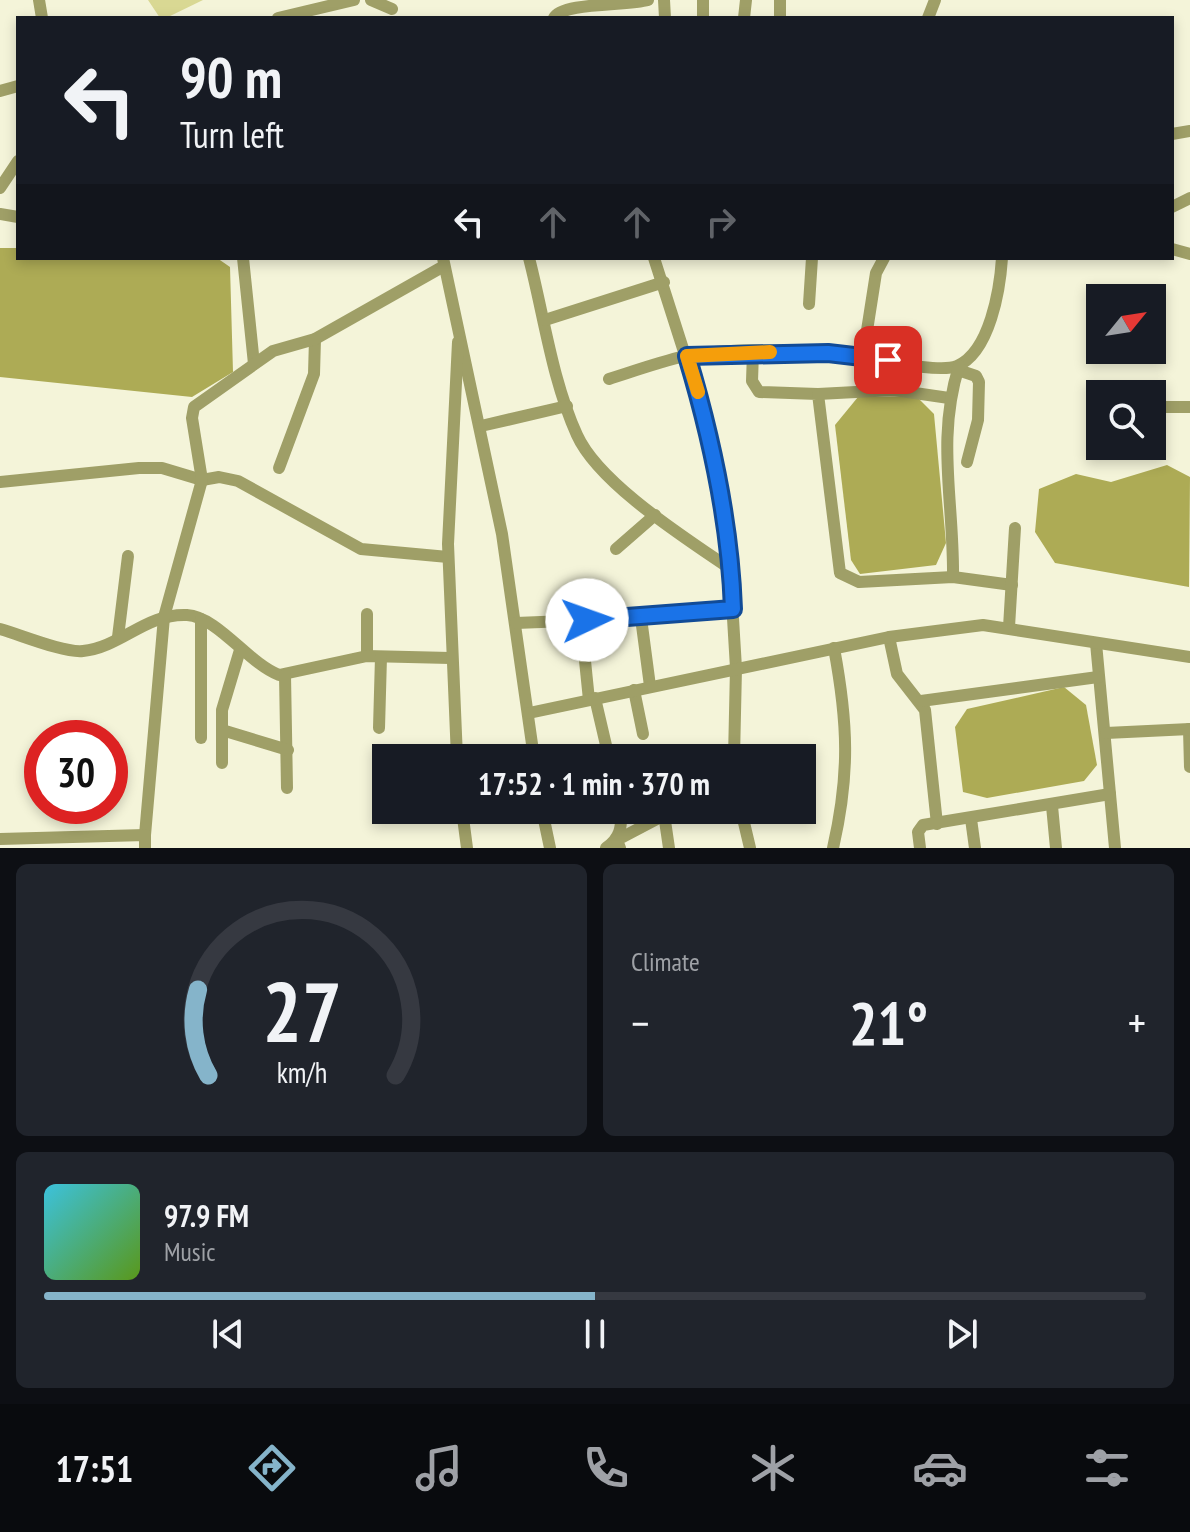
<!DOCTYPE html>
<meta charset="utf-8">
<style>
:root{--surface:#171b24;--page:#20242c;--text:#f1f3f6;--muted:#9ea1a6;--line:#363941;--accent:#85b4ca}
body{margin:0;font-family:"PT Sans Narrow",sans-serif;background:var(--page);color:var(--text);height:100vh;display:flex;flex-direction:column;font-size:30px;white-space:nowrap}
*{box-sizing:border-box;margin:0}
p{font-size:26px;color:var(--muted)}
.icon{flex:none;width:44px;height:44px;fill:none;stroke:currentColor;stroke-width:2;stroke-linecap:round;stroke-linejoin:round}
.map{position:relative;height:848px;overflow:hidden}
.drawer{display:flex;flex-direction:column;gap:16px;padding:16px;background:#0d0f14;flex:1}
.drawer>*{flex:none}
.hud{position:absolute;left:16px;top:16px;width:1158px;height:244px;border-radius:0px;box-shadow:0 4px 12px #0003;background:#171b24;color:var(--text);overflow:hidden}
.needle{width:52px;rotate:60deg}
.fabs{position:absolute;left:1086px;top:284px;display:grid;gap:16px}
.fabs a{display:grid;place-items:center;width:80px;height:80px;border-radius:0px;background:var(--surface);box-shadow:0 4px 12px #0003;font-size:40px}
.speed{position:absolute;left:24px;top:720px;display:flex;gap:16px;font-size:40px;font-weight:700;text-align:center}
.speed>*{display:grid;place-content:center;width:104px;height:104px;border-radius:50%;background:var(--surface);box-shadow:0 4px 12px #0003;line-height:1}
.speed .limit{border:12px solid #d22;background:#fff;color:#111}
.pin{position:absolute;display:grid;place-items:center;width:68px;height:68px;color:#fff;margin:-34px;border-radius:16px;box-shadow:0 4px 12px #0006}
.me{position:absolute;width:88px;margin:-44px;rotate:87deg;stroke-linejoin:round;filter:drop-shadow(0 0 6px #0008)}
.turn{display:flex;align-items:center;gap:28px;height:168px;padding:0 32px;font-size:36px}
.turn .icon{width:104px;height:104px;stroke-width:2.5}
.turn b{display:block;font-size:56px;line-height:68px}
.lanes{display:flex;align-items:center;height:76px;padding:0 32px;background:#0003;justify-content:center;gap:40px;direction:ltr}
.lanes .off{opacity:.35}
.big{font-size:60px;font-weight:700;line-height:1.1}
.drawer .widget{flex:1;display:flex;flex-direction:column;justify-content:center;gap:12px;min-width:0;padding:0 28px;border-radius:12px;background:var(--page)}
.drawer .dial{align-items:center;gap:0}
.dial svg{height:208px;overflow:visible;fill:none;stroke:var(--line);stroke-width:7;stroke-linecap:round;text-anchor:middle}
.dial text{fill:var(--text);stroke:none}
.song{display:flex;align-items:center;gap:24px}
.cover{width:96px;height:96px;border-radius:12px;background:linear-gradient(135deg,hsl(190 70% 55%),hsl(90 70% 35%))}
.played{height:8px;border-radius:4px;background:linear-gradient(90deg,var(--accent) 50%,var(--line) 50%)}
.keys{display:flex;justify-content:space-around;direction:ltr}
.heat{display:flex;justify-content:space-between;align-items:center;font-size:44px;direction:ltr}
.drawer .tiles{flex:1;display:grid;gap:16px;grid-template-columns:1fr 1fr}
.widget:last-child{grid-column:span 2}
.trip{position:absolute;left:372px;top:744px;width:444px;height:80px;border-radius:0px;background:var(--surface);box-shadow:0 4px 12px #0003;font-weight:700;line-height:80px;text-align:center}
.menu{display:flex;height:128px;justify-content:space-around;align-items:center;background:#090b0e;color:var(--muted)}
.menu .icon{width:56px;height:56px}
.menu .current{color:var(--accent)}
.menu b{font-size:36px;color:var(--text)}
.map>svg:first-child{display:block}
</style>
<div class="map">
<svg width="1190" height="848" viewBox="0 0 1190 848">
<rect width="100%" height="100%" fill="#f4f4d9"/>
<path fill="#d9d893" d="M148 0H203L166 18H160Z"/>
<g fill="#adab55">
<path d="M0 248H18V258H217L230 267 233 372 192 397 0 377Z"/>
<path d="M916 396 934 414 946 543 936 565 860 574 851 560 835 425 858 397Z"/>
<path d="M1167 465 1190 477 1189 587 1055 563 1035 532 1039 489 1076 474 1111 482Z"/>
<path d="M1064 687 1086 705 1097 765 1084 781 987 798 963 792 955 727 967 709Z"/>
</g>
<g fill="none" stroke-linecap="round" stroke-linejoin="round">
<g stroke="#9f9f67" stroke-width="12">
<path d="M39 0 42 18"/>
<path d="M371 0 392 9"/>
<path d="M664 0 665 18"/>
<path d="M703 0V18"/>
<path d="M780 0V18"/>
<path d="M278 18 354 0"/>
<path d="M554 18C562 2 627 6 648 0"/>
<path d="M744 18 746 0"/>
<path d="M928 18 935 0"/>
<path d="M0 91 18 86"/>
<path d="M1172 134 1190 131"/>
<path d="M0 188 18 161"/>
<path d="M1172 207 1190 198"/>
<path d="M0 214 18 217"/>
<path d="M1172 249 1190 254"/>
<path d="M243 258 254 364"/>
<path d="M443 258 502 534 534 758"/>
<path d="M529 258C544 316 552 380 577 435 599 484 687 539 732 570"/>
<path d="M654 258 707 424 727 519 736 668 734 758"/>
<path d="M809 304 812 258"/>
<path d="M545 320 664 282"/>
<path d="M753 352 752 381 759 392 818 394 840 573 859 582 953 577 1012 585"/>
<path d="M863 356 876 273 884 258"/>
<path d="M958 370 976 376 979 382 978 420 967 462"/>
<path d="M609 379C634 371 659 362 685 356 728 347 780 351 825 352 854 353 935 375 957 366 990 352 1000 289 1002 258"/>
<path d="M818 394 894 390 949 398"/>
<path d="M1152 407H1190"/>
<path d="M481 426 567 406"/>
<path d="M279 468 314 374 315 339"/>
<path d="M0 482 139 468H162L202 480 219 477 238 481 361 549 448 557"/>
<path d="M616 549 655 515"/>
<path d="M953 577C954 502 936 439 959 366"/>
<path d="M367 614V656"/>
<path d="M641 618 650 686"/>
<path d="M587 620 584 651 589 700"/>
<path d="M516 623 641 618 733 609"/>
<path d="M1009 627 1015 528"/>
<path d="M0 629C21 635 64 653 83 651 121 647 146 613 187 615 218 617 248 663 279 675L367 656 450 658"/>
<path d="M118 637 128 556"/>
<path d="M889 637 897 674 925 710 937 824"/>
<path d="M1096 643 1115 848"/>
<path d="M285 675 287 788"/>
<path d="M634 690 643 734"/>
<path d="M595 698 609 758"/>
<path d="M921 701 1098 677"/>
<path d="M529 713 889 637 983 625 1190 657"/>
<path d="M379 728 381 657"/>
<path d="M1189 729 1190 767"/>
<path d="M222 730 288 750"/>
<path d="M1106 733 1190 729"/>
<path d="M201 738V619"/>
<path d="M457 758 448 544 458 342"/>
<path d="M222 763V710L240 650"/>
<path d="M1052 806 1056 848"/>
<path d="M462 810 467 848"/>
<path d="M542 810 550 848"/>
<path d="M741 810 750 848"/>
<path d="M664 814 669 848"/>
<path d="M971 819 975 848"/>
<path d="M145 835 164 617 202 480 192 418 194 407 273 351 315 339 444 266"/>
<path d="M0 839 145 835V848"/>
<path d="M606 848C620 838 622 828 621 810"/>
<path d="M620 848 617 840 674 810"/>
<path d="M833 848C850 774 848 723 834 648"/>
<path d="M920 848 918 832 923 825 1110 794"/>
</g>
</g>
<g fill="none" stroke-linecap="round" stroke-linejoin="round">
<defs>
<path id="route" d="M587 620 733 609C730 522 712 439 687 356L828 353 888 360"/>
</defs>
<use href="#route" stroke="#114b97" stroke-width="20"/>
<use href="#route" stroke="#1a73e8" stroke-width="14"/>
<path stroke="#f59e0b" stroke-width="14" d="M698 392 687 356 770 352"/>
</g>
</svg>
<div class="fabs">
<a><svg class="needle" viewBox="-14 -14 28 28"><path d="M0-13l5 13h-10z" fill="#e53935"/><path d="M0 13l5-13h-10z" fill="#9ea1a6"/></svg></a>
<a><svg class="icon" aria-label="search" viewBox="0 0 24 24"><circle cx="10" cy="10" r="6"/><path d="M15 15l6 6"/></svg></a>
</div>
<div class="speed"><div class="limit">30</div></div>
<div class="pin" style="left:888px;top:360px;background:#d93025"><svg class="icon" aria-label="arrive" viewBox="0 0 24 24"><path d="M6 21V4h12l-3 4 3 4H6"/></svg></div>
<svg class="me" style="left:587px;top:620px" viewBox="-20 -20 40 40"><circle r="19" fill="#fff"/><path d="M0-13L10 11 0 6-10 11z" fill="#1a73e8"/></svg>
<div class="trip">17:52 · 1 min · 370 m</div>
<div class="hud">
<div class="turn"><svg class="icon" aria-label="left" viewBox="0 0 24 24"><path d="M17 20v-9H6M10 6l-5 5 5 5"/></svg><div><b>90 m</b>Turn left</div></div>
<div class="lanes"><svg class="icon" aria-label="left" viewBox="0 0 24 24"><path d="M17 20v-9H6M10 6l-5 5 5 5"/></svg><svg class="icon off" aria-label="ahead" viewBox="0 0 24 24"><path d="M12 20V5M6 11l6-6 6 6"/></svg><svg class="icon off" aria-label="ahead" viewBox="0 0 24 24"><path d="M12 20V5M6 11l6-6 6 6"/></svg><svg class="icon off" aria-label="right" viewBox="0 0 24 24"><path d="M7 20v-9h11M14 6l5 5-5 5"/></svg></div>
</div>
</div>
<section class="drawer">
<div class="tiles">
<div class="widget dial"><svg viewBox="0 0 100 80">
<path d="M14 69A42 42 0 1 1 86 69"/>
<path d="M14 69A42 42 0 0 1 10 36" stroke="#85b4ca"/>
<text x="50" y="56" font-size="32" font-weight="700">27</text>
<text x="50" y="72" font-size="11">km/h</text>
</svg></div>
<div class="widget"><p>Climate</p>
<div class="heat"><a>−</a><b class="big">21°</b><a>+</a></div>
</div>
<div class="widget">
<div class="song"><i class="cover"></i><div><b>97.9 FM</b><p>Music</p></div></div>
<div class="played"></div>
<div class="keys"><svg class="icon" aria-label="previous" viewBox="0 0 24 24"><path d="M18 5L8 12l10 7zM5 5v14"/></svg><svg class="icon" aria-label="pause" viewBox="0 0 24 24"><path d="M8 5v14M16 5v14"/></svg><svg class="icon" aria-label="next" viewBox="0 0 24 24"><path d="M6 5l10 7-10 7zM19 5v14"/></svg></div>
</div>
</div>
</section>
<nav class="menu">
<b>17:51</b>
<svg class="icon current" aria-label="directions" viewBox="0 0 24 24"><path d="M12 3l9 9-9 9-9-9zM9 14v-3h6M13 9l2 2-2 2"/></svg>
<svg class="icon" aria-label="music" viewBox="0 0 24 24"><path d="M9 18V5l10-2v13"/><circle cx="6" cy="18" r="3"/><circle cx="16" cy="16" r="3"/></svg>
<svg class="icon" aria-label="phone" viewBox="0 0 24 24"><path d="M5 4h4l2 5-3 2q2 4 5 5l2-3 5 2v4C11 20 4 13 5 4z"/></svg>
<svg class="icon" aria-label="climate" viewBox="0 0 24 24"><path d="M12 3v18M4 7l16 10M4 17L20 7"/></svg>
<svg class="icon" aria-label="car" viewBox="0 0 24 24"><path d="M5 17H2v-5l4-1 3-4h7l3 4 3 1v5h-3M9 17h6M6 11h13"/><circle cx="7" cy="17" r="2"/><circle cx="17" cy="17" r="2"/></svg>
<svg class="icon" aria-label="filters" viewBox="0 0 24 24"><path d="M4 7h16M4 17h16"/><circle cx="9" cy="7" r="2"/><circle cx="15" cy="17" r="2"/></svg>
</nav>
